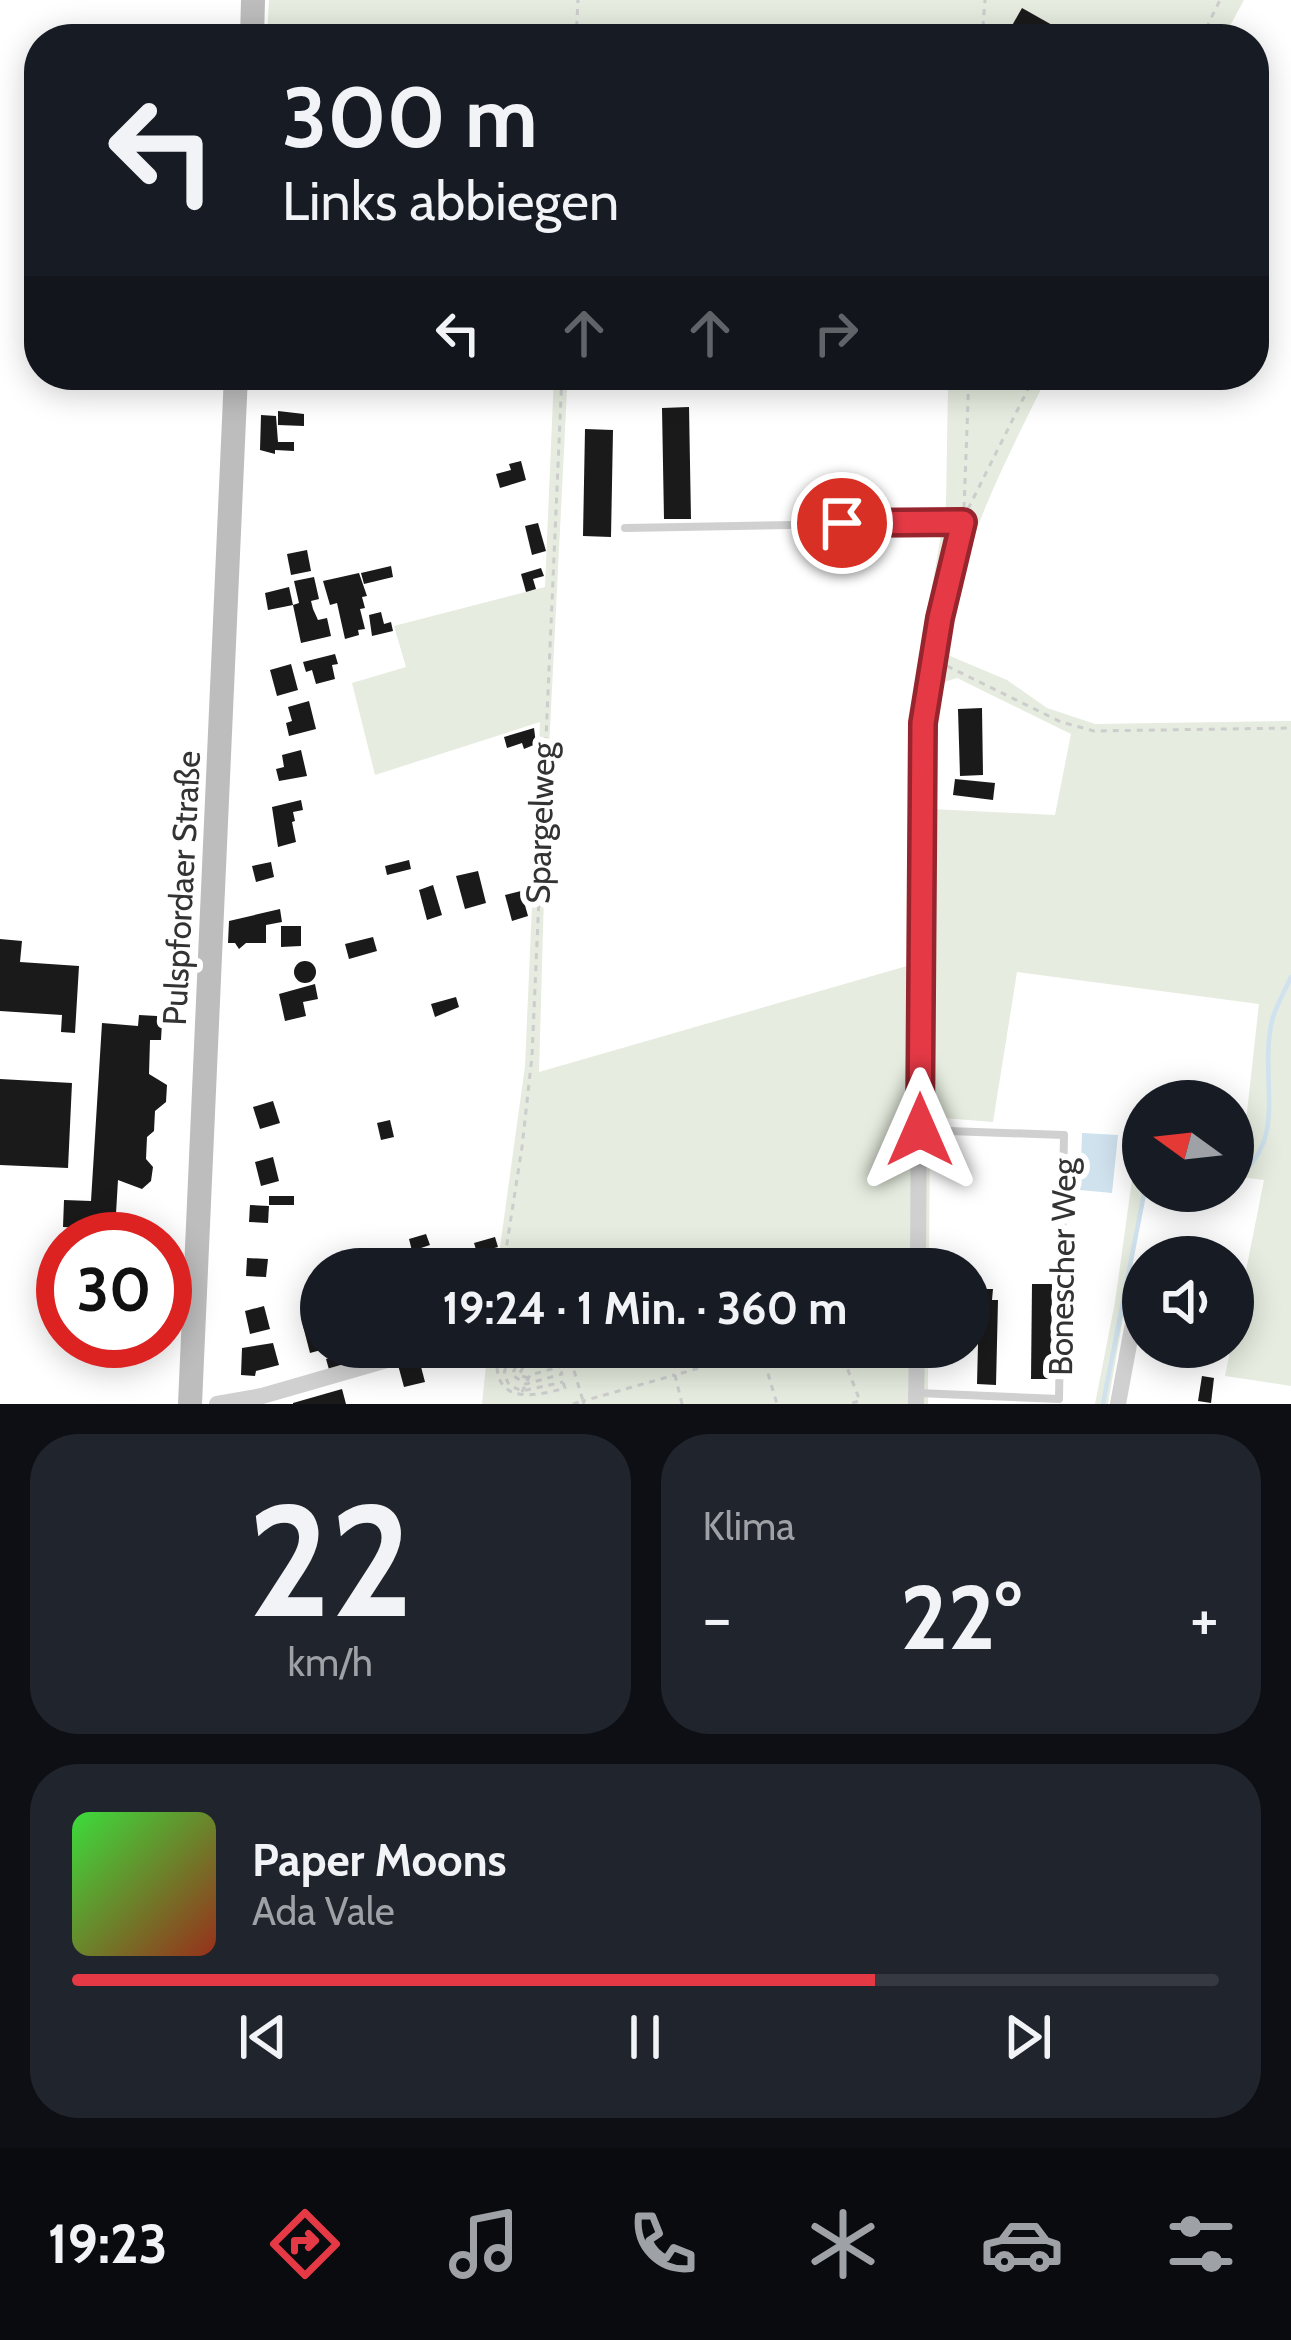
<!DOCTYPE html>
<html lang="de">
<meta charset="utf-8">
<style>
:root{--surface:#171b24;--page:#20242c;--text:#f1f3f6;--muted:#9ea1a6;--line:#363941;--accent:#e63946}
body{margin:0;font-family:Cabin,sans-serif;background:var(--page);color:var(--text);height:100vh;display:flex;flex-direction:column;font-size:45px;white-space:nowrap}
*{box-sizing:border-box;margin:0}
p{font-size:39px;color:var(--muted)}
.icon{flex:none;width:66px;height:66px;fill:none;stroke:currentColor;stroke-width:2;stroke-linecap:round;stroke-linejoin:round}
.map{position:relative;height:1404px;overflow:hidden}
.side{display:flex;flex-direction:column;gap:30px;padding:30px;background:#0d0f14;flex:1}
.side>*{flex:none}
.guide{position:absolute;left:24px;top:24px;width:1245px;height:366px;border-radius:48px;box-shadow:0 6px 30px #0003;background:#171b24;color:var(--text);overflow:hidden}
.needle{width:78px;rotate:285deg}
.tools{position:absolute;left:1122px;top:1080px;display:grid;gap:24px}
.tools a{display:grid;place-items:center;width:132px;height:132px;border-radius:50%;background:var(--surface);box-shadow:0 6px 30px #0003;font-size:60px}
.speed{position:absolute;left:36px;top:1212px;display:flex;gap:24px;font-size:60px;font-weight:700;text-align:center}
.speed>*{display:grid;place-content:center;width:156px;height:156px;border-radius:50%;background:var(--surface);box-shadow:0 6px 30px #0003;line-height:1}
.speed .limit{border:18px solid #d22;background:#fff;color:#111}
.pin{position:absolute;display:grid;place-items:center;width:102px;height:102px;color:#fff;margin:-51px;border:6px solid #fff;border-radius:50%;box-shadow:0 3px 12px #0007}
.me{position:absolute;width:132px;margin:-66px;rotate:0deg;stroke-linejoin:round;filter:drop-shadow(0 0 9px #0008)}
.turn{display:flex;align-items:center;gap:42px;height:252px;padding:0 60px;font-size:54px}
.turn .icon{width:156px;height:156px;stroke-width:2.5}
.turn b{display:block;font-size:84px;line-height:102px}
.lanes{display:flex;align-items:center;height:114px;padding:0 60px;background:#0003;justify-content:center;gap:60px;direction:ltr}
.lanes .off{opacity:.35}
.big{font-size:90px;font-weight:700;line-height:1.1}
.side .widget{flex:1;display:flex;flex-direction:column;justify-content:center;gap:18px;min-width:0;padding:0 42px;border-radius:48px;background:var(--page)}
.side .dial{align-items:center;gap:0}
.dial b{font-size:156px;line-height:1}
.song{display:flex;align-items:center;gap:36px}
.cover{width:144px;height:144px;border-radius:18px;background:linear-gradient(135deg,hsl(120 70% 55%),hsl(10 70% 35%))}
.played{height:12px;border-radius:6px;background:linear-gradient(90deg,var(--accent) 70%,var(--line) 70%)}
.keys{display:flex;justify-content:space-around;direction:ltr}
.heat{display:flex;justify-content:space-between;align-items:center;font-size:66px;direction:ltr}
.side .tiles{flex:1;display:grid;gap:30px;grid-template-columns:1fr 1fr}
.widget:last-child{grid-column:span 2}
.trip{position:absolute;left:300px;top:1248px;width:690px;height:120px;border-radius:60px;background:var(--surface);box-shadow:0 6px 30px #0003;font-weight:700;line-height:120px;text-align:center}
.menu{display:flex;height:192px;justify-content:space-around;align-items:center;background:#090b0e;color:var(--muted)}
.menu .icon{width:84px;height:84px}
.menu .current{color:var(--accent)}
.menu b{font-size:54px;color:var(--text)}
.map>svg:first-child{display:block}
</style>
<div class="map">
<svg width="1291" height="1404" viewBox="0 0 1291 1404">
<rect width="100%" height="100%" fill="#fff"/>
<g fill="#e6ecdf" fill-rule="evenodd">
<path d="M269 0H1244L1223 39H267Z"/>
<path d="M554 375H1048C1005 462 958 551 944 649L950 656 1007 680 1047 708 1095 724 1291 721V1386L1225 1376 1264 1180 1233 1176V1148H1243L1259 1004 1017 972 993 1122 930 1117 929 1269H497L525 1066 540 722 375 775 352 683 406 667 394 626 545 587ZM948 387 946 504 909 726 907 966 539 1072 547 788 567 390ZM957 678 1071 734 1055 815 931 809 936 694 938 684Z"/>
<path d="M1138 1137H1143L1145 1191 1108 1404H1095L1115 1302Z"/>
<path d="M488 1347H928V1404H482Z"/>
</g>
<path fill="#cfe2ee" d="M1082 1133 1118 1135 1112 1193 1080 1190Z"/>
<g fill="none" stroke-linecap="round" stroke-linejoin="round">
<g stroke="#cfe2ee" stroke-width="4.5">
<path d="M1233 1180C1291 1141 1258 1080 1272 1021 1275 1007 1285 991 1291 977"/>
<path d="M1103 1404 1144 1194 1153 1191"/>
</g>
</g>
<g fill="#1a1a1a">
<path d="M1022 8 1077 39H1028L1010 29Z"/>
<path d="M689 407 691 519H664L662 408Z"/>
<path d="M278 411 304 414V426L278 425Z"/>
<path d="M261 415 276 416 278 442H294V451L275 450V454L260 450Z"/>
<path d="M585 429 613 430 611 537 583 536Z"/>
<path d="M521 461 526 480 500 488 496 474 511 470 509 464Z"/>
<path d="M538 523 546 551 532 555 525 526Z"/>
<path d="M307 550 311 571 291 575 287 554Z"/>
<path d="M391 566 393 577 364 584 361 573Z"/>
<path d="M541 568 544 576 533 579 536 589 526 592 521 574Z"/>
<path d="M359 573 367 596 362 597 365 608 360 609 365 629 358 630 359 635 345 639 337 603 330 605 323 581Z"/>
<path d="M314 577 319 599 311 601 313 609 318 620 327 618 331 636 301 643 293 605 299 603 294 581Z"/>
<path d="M289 587 293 605 268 610 265 593Z"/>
<path d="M381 612 384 624 391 622 393 631 372 636 369 615Z"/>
<path d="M335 654 338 664 332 665 335 679 316 684 312 670 306 672 303 662Z"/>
<path d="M291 664 298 690 277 696 270 670Z"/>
<path d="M309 701 316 729 289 736 286 723 292 721 288 707Z"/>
<path d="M982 708 983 775 960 776 958 709Z"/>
<path d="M534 728 536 744 524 749 522 743 507 748 504 737Z"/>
<path d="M301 750 307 776 279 781 276 769 284 767 282 755Z"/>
<path d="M955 779 995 783 993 800 953 795Z"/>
<path d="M301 800 303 810 293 812 295 821 292 822 296 842 278 847 272 807Z"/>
<path d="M409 860 411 869 387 875 385 866Z"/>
<path d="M271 862 274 877 256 882 252 866Z"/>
<path d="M478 871 486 903 465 909 456 876Z"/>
<path d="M433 885 442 915 427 920 419 890Z"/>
<path d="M521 891 528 916 512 921 505 895Z"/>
<path d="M280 909 282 922 266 925V943H246L239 949 235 943H228L229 921Z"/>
<path d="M281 926H301V946L281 947Z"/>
<path d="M373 937 377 951 349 959 345 944Z"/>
<path d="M0 939 22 941 20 962 79 966 75 1033 61 1032 62 1015 0 1011Z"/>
<circle cx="305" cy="972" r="11"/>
<path d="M315 984 318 999 303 1002 306 1016 285 1021 279 994Z"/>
<path d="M456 997 459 1007 435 1017 431 1004Z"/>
<path d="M139 1015 157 1016 162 1022 161 1040H150L149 1074 167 1085 166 1102 155 1111 154 1131 147 1137 146 1159 153 1167 151 1181 142 1189 118 1180 115 1230 63 1227 64 1200 91 1201 102 1023 138 1026Z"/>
<path d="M0 1079 72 1083 68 1168 0 1165Z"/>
<path d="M273 1101 280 1123 260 1129 253 1107Z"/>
<path d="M390 1120 394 1137 381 1140 377 1123Z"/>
<path d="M273 1157 279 1181 261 1186 255 1162Z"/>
<rect x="269" y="1196" width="25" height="9"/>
<path d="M250 1205 269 1206 268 1223 249 1222Z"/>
<path d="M426 1234 430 1245 412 1251 409 1239Z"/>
<path d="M495 1237 498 1247 477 1253 474 1243Z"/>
<path d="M247 1258 268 1259 266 1277 246 1276Z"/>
<path d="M1032 1284H1052L1051 1379H1031Z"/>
<path d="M979 1289H993L992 1300H998L996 1385 977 1384 978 1344H969V1299H979Z"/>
<path d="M264 1306 270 1329 250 1334 245 1311Z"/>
<path d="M321 1321V1350L310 1353 303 1326Z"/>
<path d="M273 1343 279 1365 256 1371 255 1376 241 1375 242 1348Z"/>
<path d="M370 1347H382L385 1357 330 1373 326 1359Z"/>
<path d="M419 1359 425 1382 404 1387 398 1365Z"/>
<path d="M1202 1376 1214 1378 1211 1403 1198 1401Z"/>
<path d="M342 1389 346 1404H293V1403Z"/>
</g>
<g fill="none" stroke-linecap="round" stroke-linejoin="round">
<g stroke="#cdcdcd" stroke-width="3" stroke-dasharray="6 6" stroke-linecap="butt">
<path d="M576 39 578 0"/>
<path d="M982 39 985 0"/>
<path d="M1201 39 1220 0"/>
<path d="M964 508 969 375"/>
<path d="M968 509 1035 375"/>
<path d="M947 666 1061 722 1094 731 1291 728"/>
<path d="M503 1269 522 1147 532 1056 562 375"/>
<path d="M509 1347 497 1367C499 1404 537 1396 565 1388L563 1382"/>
<path d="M531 1347 508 1357 504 1374 509 1385 522 1391 563 1382"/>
<path d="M760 1347H772"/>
<path d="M839 1347 860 1401 847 1404"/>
<path d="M558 1361 556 1348 519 1359 512 1375 526 1384 562 1374 559 1367"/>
<path d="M528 1378 519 1375 524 1365 555 1355"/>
<path d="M522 1392 530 1375 559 1367 558 1361 570 1357"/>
<path d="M573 1404 583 1401 570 1357 606 1347"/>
<path d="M584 1404 583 1401 675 1375"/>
<path d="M682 1404 675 1375 761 1350 777 1404"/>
</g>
<g stroke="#d0d0d0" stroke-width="8">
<path d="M625 528 962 522"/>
<path d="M918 1393 1059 1399 1064 1135 921 1130"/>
</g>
<g stroke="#d0d0d0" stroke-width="16">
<path d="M918 1269 921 749 931 662 963 522"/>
<path d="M217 1404 262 1396 432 1347"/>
<path d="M916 1404 917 1347"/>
<path d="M1118 1404 1143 1269"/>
</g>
<g stroke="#bdbdbd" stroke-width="24">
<path d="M252 39 253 0"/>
<path d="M190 1404 236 375"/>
</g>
</g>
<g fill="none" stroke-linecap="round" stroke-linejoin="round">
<defs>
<path id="route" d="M842 523 963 522 940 618 923 723 920 1130"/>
</defs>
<use href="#route" stroke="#96252e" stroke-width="30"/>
<use href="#route" stroke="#e63946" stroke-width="21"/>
</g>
<g text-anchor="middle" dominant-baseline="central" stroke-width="12" stroke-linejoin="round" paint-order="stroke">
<g font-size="33" fill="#333" stroke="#fff">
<text transform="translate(540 823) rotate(-88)">Spargelweg</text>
<text transform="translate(181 888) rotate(-87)">Pulspfordaer Straße</text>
<text transform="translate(1062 1267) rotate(-89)">Bonescher Weg</text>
</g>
</g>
</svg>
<div class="tools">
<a><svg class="needle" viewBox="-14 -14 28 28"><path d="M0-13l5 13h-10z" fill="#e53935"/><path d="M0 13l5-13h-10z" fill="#9ea1a6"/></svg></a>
<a><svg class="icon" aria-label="sound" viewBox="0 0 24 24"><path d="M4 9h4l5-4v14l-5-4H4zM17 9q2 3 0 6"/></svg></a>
</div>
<div class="speed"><div class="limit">30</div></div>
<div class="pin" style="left:842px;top:523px;background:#d93025"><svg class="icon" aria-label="arrive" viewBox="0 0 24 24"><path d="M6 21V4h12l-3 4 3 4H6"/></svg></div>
<svg class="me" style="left:920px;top:1130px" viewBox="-20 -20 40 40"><path d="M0-17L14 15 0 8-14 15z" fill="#e63946" stroke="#fff" stroke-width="4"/></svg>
<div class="trip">19:24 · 1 Min. · 360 m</div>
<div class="guide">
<div class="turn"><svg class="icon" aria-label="left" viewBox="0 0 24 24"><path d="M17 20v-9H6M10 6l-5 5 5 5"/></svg><div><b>300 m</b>Links abbiegen</div></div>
<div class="lanes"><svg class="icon" aria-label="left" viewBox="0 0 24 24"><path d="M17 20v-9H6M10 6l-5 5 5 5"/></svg><svg class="icon off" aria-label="ahead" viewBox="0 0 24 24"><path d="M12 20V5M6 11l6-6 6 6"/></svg><svg class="icon off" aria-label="ahead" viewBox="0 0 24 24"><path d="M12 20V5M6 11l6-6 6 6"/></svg><svg class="icon off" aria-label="right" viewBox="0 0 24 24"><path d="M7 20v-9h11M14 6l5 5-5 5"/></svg></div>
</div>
</div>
<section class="side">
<div class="tiles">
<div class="widget dial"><b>22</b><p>km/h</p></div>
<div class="widget"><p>Klima</p>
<div class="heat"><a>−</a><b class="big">22°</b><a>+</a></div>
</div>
<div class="widget">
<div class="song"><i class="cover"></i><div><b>Paper Moons</b><p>Ada Vale</p></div></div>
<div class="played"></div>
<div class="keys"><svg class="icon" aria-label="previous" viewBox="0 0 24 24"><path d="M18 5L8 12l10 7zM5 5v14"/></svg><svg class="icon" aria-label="pause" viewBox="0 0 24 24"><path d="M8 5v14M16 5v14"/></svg><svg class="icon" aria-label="next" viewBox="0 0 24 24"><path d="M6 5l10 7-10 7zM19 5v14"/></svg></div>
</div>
</div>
</section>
<nav class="menu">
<b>19:23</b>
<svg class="icon current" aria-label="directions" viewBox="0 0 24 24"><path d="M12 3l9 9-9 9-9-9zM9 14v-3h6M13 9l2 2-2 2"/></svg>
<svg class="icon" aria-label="music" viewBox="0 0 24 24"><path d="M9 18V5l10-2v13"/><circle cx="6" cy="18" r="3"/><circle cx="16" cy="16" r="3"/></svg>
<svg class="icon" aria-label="phone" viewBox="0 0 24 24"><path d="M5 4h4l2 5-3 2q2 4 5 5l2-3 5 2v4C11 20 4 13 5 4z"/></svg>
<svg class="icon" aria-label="climate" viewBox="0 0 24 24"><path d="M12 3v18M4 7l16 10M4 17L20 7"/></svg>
<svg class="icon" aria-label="car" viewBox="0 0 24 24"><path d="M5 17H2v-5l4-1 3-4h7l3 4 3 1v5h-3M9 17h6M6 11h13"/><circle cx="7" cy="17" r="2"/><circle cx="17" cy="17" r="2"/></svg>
<svg class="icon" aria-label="filters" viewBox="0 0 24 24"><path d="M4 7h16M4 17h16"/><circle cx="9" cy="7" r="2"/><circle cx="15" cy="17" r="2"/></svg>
</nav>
